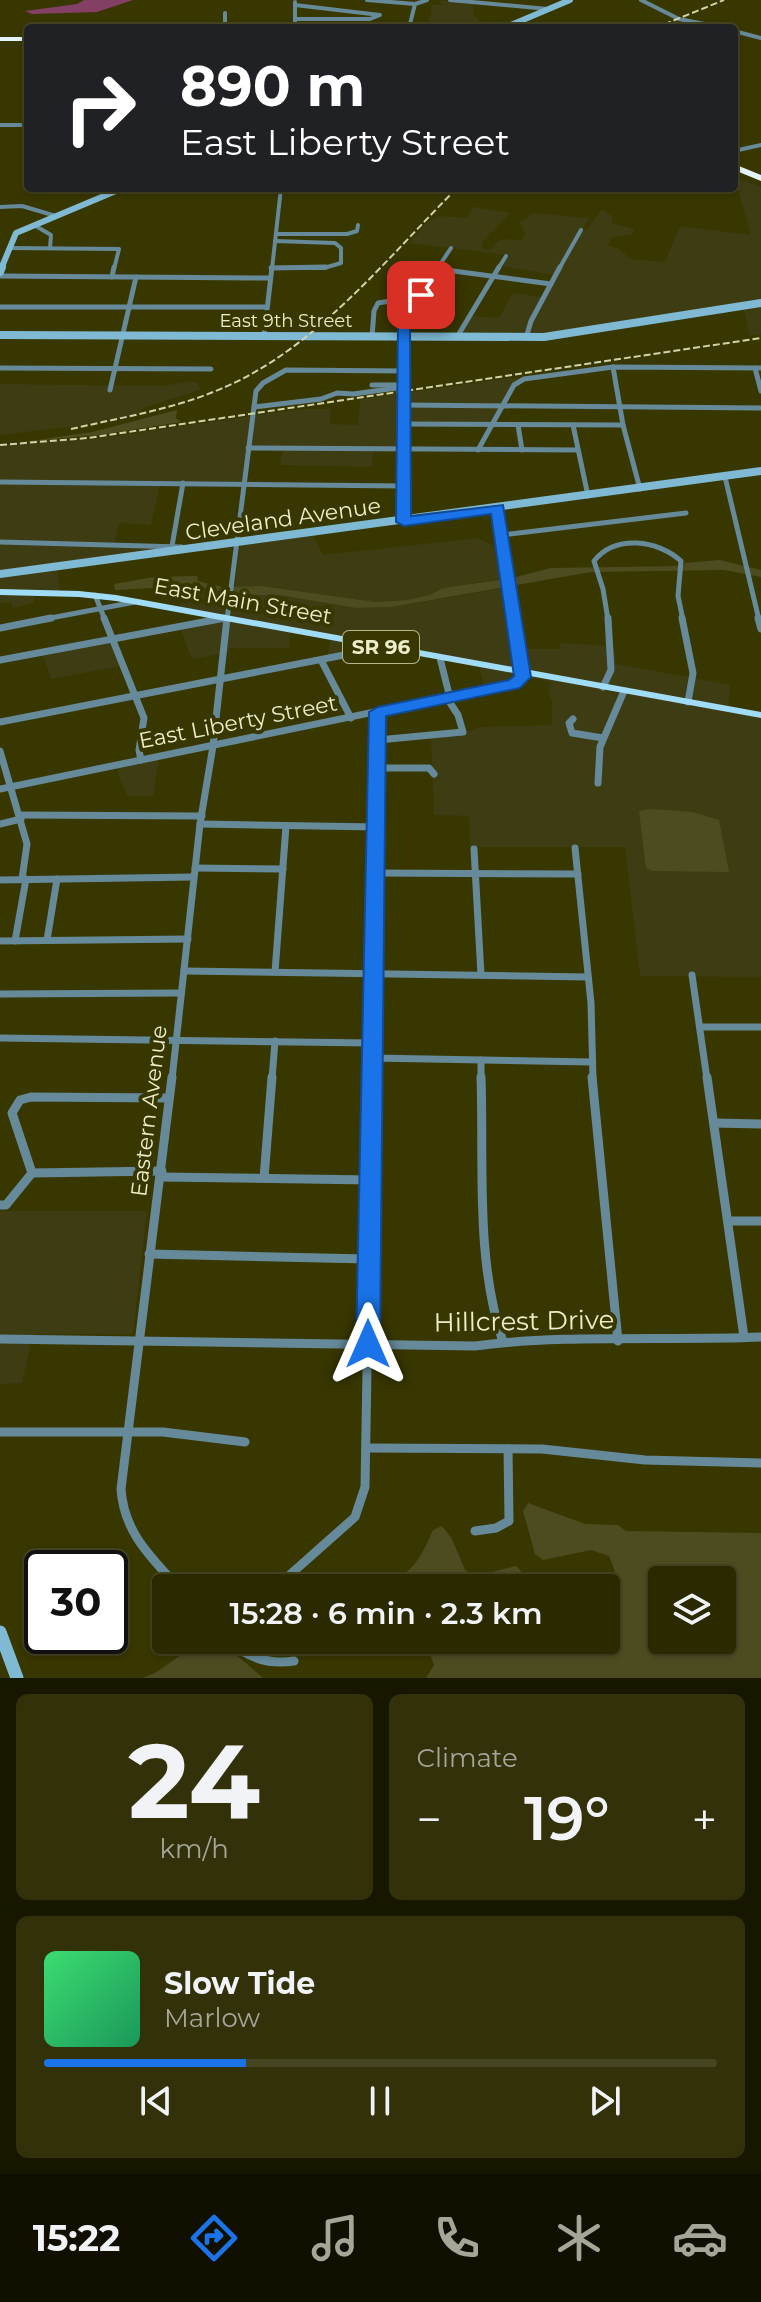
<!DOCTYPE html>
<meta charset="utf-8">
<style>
:root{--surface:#2a2900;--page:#32310a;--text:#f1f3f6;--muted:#a5a699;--line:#464522;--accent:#1a73e8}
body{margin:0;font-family:Montserrat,sans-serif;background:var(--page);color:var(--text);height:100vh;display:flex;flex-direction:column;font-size:30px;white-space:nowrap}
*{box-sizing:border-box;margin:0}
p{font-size:26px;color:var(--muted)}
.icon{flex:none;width:44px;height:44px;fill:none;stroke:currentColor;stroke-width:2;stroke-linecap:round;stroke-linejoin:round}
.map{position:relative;height:1678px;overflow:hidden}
.sheet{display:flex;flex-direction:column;gap:16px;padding:16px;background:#171700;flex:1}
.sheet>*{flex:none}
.top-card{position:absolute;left:24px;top:24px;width:714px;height:168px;border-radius:8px;box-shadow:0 2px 6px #0004,0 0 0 2px var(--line);background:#202124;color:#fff;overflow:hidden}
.buttons{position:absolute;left:648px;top:1566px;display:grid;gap:16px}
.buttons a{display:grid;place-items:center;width:88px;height:88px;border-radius:8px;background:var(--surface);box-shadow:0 2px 6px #0004,0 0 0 2px var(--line);font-size:40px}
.speed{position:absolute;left:24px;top:1550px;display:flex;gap:16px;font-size:40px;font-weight:700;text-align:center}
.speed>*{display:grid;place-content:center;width:104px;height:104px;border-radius:50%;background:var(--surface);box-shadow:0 2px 6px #0004,0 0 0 2px var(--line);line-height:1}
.speed .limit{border:4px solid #111;border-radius:12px;background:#fff;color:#111}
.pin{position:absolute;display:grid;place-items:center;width:68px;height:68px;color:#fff;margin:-34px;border-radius:16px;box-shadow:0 4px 12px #0006}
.me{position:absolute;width:88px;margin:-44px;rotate:0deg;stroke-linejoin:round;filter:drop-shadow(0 0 6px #0008)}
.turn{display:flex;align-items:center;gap:28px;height:168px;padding:0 24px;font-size:36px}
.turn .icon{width:104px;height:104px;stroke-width:2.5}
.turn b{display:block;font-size:56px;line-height:68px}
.big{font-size:60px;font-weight:600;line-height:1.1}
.sheet .widget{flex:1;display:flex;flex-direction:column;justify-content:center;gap:12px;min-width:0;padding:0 28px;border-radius:12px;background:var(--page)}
.sheet .dial{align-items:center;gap:0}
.dial b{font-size:104px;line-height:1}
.song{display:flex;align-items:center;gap:24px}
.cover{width:96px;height:96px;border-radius:12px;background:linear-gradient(135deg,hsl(140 70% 55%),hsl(150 70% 35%))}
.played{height:8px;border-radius:4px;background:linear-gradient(90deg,var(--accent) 30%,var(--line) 30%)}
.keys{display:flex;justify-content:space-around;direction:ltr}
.heat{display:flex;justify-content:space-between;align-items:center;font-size:44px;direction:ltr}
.sheet .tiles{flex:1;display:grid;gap:16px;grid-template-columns:1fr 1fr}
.widget:last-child{grid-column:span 2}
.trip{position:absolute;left:152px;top:1574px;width:468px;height:80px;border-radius:8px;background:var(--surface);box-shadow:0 2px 6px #0004,0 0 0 2px var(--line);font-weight:600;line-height:80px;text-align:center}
.tab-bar{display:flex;height:128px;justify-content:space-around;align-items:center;background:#111000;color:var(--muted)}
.tab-bar .icon{width:56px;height:56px}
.tab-bar .current{color:var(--accent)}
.tab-bar b{font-size:36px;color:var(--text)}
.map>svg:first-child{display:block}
</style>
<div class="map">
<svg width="761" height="1678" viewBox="0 0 761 1678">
<rect width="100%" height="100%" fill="#383700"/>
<g fill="#3d3c13">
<path d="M437 0 473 3V13L480 22 505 26 428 28 432 5H443Z"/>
<path d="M734 176 761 187V334L750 336 742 303 560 333 459 336 472 316 499 318 513 293 541 297 553 275 501 266 507 255 409 243 425 224 438 216 467 218 473 207 510 213 482 243V248L489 250 501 239 522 240 525 233 519 222 534 213 589 218 583 229 586 231 602 209 613 217 611 223 635 229 631 235 612 237 608 245 620 249 630 259 665 262 680 226 751 235Z"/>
<path d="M518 377 493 424 403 425V448H373L372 467 280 465 283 447H249L242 485 160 484 151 525 119 523 115 543 187 545 186 552 57 570 61 596H34V603L13 608 11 602 0 603V445L94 439 301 409H331L330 424 358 425 360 399Z"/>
<path d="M191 381 198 383 200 390 143 408 138 414 76 426 0 435V384L163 386Z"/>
<path d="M313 536 323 555 478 538 498 548 503 578 443 588 430 595 407 600 376 602 261 586 235 587 240 545Z"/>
<path d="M192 586 227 594 279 595 356 608 391 607 505 588 513 649H559L560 643 613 646 617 664 731 685 728 708 761 714V977L640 976 625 847H470L469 816 434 815 431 738 455 735 481 727 552 725V701L548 692 551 682 531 678 523 684 486 692 479 666 378 648 327 658 330 640 290 632 289 648H230L229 652 192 659 179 625 204 619 203 613 177 608Z"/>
<path d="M112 640 122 666 51 679 42 652Z"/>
<path d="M159 758 153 796H127L116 767Z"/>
<path d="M0 1211H147L133 1334H33L22 1383 0 1384Z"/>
</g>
<g fill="#4d4c21" fill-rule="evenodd">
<path d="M177 410 176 418 181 422 99 435 23 442 92 432Z"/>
<path d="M720 560 761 570V577L724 570 591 572 391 607 356 608 279 595H240L192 586 115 590 114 584 154 577 197 576 198 581 222 587 261 586 376 602 407 600 430 595 443 588 512 578 551 568 684 566 685 563Z"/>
<path d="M651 809 692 812 719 820 729 872 652 871 646 868 639 811Z"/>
<path d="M528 1503 585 1524 618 1525 626 1531 761 1533V1678H426L434 1665 430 1654 410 1640H523C537 1654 586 1652 603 1645 621 1606 626 1597 609 1556L591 1550 543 1560 535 1554 523 1511ZM662 1580H722V1640H662Z"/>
<path d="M442 1526 452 1539 465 1570 476 1576 516 1566 522 1572V1588H378C412 1573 418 1564 433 1530Z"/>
<path d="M203 1640H219L263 1678H142L155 1673Z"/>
</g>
<path fill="#833f64" d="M84 0H133L97 12 32 14 25 11 77 4Z"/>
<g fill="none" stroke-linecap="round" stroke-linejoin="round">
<g stroke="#668a9a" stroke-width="4">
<path d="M367 0 415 4 427 0"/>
<path d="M450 0 548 9"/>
<path d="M641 0 679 19 725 28"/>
<path d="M295 2V28"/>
<path d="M295 5 380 15 370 19H296"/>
<path d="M225 13V28"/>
<path d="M409 28 415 4"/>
<path d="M734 31 761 38"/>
<path d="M0 125H28"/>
<path d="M734 151 761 145"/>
<path d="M185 192 196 188"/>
<path d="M0 207 22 206 56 216"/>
<path d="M34 225 51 235 50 248"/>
<path d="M276 234H347L357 231 358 225"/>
<path d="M9 248 119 249 114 269"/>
<path d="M271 268H324L341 263V248L335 243 275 241"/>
<path d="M272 269 281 188"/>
<path d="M437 269 451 248"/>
<path d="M498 269 506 256"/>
<path d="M559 269 581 230"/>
</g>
<g stroke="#668a9a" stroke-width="5">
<path d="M271 268 326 267"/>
<path d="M438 269 551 284"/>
<path d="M0 276 270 278"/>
<path d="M112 277 114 267"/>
<path d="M0 307H266"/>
<path d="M264 336 272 267"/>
<path d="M372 337 374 311 378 303 396 300 416 302"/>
<path d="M457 337 499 267"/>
<path d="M526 338 531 321 560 267"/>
<path d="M613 367 623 425 640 489"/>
<path d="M0 368 211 369"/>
<path d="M755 368 761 391"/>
<path d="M372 385H404"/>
<path d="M110 390 136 277"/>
<path d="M404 405 761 408"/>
<path d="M254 407 321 399 337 393 353 394 404 387"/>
<path d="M404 424 623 425"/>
<path d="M518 425 522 450"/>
<path d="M573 425 588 496"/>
<path d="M248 448 578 450"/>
<path d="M478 450 514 385 524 379 613 367 761 368"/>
<path d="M725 477 759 620"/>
<path d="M0 482 404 486"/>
<path d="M498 509 515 620"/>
<path d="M404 522V320L438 267"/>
<path d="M502 535 686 513"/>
<path d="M0 542 182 547"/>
<path d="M172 546 183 483"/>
<path d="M95 595 105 620"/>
<path d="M40 620 135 602"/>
<path d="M214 620 226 618"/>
<path d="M227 620 256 391 263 383 286 370 404 371"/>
<path d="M608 620 603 589 594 561C615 534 658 540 681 561L678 596 683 620"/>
</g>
<g stroke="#668a9a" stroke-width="7">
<path d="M104 618 144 718 139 750 141 760"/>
<path d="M682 618 693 673 688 702"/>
<path d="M758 618 761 629"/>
<path d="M0 628 51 618"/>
<path d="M440 658 450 698"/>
<path d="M0 660 225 618"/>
<path d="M321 660 351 718"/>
<path d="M603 687 611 670 608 618"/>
<path d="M573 719 569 723 572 733 603 738"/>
<path d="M0 722 385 647"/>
<path d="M378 740 463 732 458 715 447 698"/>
<path d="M0 751 27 844 22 879"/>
<path d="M377 768H429L434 774"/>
<path d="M598 783 600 747 624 691"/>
<path d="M0 789 520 682 523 677 514 618"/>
<path d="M20 815 202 816"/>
<path d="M0 824 21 819"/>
<path d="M200 824 377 827"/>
<path d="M575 848 591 1003 593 1079"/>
<path d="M474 849 481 975"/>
<path d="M195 868 283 869"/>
<path d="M375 873 578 874"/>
<path d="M0 880 193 877"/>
<path d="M47 940 57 879"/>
<path d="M0 941 188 939"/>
<path d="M15 941 26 879"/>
<path d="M184 971 588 977"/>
<path d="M275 972 286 826"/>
<path d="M692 975 707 1079"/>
<path d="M0 994 181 993"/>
<path d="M700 1027H761"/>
<path d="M0 1038 372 1043"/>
<path d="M372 1058 591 1062"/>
<path d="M481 1060V1079"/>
<path d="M172 1079 200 824 213 746 227 618"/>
<path d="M272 1079 275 1041"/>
<path d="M372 1079 378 712"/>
</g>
<g stroke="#668a9a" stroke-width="9">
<path d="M172 1077 121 1489C124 1533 151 1557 179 1588"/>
<path d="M481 1077C484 1164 475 1259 503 1342"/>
<path d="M592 1077 618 1341"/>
<path d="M707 1077 744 1337"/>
<path d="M714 1123 761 1124"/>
<path d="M32 1173 162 1171"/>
<path d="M161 1177 370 1180"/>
<path d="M264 1178 272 1077"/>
<path d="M0 1205H6L32 1173 12 1113 20 1100 31 1097 169 1098"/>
<path d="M728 1221H761"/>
<path d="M149 1254 367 1259"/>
<path d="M0 1339 475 1346C566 1334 668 1341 761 1337"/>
<path d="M0 1432H163L245 1442"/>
<path d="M367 1448 542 1449 645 1460 761 1463"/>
<path d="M475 1531 496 1528 509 1521 508 1449"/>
<path d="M275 1588 355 1517 365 1487 372 1077"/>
<path d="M226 1640C248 1657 266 1665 294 1661"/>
</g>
<g stroke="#7fb9d4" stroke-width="6">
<path d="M504 28 570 0"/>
<path d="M1 269 16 233 123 188"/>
</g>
<g stroke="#7fb9d4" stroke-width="8">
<path d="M0 272 2 267"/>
<path d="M0 335 544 337 761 303"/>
<path d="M0 574 761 471"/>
</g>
<path stroke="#7fb9d4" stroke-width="13" d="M0 1632 17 1678"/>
<path fill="#a1dcf7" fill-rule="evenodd" d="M0 589 79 591 116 595 761 712V718L116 601 79 597 0 595Z"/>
<g fill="#e3f4fc" fill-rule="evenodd">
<rect x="0" y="37" width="28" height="4"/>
<path d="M734 164 761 175V181L734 170Z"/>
</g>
<g stroke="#d2d3ad" stroke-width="2" stroke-dasharray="7 3" stroke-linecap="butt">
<path d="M655 28 724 0"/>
<path d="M71 429C123 417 176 409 225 387 316 348 388 257 457 188"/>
<path d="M0 445 88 438 761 338"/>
</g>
</g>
<path fill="#1a73e8" stroke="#114b97" stroke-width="2" d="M421 292 427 295 410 323 411 516 503 505 531 677 520 688 386 716 380 1344 376 1351 368 1354 359 1351 356 1344 369 712 378 707 509 680 514 676 491 514 404 526 396 522 398 323 417 293Z"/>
<g text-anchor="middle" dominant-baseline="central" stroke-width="8" stroke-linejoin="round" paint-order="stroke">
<g font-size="18" fill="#ecedca" stroke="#383700">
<text x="286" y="321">East 9th Street</text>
</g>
<rect fill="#383700" stroke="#b6b68d" stroke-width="2" x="343" y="631" width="76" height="32" rx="6"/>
<g font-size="20" font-weight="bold" fill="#ecedca">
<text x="381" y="647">SR 96</text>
</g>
<g font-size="22" fill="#ecedca" stroke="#383700">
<text transform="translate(283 519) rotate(-8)">Cleveland Avenue</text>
<text transform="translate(243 601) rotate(10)">East Main Street</text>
<text transform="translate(238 722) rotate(-11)">East Liberty Street</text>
<text transform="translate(149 1111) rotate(-83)">Eastern Avenue</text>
</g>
<g font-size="26" fill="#ecedca" stroke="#383700">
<text transform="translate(524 1321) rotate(-1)">Hillcrest Drive</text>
</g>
</g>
</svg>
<div class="buttons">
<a><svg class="icon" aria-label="layers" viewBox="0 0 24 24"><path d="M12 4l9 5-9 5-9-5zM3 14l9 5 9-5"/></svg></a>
</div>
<div class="speed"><div class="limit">30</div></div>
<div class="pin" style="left:421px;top:295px;background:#d93025"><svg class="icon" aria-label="arrive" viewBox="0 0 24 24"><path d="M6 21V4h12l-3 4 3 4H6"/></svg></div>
<svg class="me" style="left:368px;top:1344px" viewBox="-20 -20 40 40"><path d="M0-17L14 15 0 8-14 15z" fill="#1a73e8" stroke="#fff" stroke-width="4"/></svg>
<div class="trip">15:28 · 6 min · 2.3 km</div>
<div class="top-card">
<div class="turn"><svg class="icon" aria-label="right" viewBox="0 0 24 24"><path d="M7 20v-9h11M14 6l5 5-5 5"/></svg><div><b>890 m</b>East Liberty Street</div></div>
</div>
</div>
<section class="sheet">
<div class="tiles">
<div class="widget dial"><b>24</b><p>km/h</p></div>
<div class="widget"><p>Climate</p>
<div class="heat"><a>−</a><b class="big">19°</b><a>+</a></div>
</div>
<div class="widget">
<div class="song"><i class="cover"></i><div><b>Slow Tide</b><p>Marlow</p></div></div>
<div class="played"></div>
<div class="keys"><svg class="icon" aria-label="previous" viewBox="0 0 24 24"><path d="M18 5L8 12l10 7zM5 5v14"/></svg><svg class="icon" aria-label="pause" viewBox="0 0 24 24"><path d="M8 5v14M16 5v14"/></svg><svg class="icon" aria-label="next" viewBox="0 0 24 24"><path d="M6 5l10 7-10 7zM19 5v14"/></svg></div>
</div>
</div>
</section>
<nav class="tab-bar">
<b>15:22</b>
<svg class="icon current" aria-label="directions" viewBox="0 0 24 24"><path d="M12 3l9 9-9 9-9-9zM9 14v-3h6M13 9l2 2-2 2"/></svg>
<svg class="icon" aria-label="music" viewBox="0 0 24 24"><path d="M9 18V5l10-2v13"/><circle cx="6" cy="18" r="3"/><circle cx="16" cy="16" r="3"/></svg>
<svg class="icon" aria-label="phone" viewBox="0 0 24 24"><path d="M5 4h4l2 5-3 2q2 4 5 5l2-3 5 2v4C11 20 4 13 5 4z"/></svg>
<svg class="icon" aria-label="climate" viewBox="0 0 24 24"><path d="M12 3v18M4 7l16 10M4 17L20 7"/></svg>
<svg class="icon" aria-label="car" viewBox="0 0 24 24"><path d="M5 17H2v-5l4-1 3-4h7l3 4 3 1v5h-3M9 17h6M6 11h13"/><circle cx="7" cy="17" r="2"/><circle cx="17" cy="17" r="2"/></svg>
</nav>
